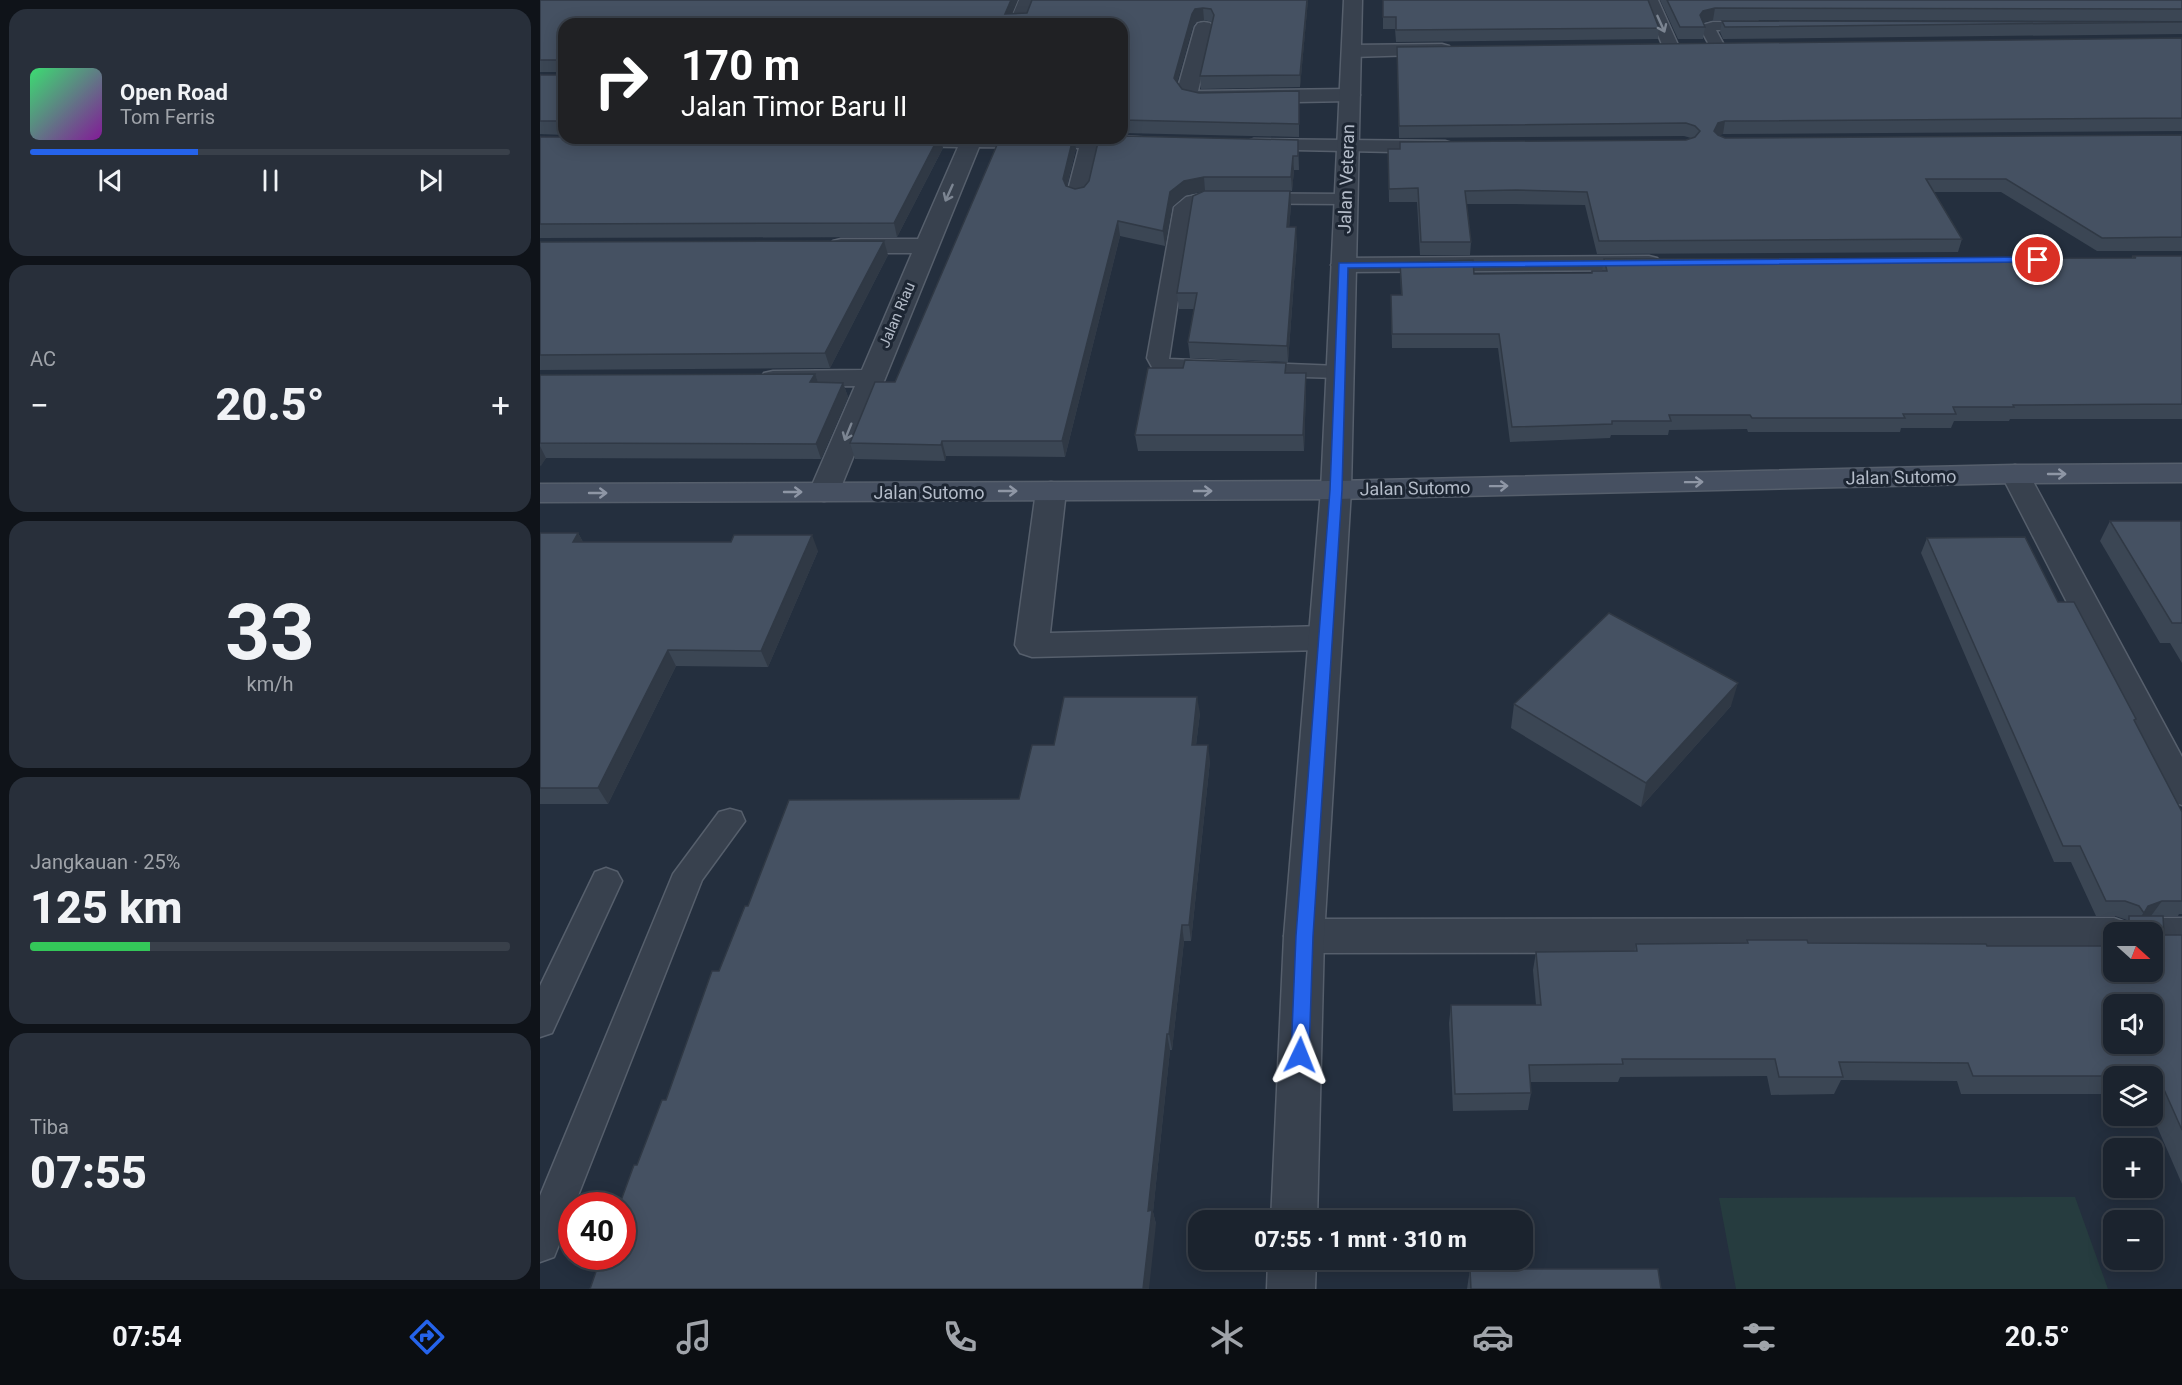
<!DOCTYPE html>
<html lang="id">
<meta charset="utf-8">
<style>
:root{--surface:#1b232e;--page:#282f3a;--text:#f1f3f6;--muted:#a0a4aa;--line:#39404a;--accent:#2563eb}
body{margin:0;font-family:Roboto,sans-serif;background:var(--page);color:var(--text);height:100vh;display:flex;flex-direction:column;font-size:22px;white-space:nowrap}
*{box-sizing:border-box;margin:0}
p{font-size:20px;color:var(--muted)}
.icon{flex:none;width:33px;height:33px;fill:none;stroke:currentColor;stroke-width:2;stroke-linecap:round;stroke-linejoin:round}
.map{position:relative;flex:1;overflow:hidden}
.sheet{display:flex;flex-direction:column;gap:9px;padding:9px;background:#0f1319;width:540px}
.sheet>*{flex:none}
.guide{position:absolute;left:18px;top:18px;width:570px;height:126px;border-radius:18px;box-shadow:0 3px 15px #0003,0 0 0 2px var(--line);background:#202124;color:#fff;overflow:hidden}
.needle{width:39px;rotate:111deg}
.fabs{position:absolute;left:1563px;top:922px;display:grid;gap:12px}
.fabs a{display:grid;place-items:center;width:60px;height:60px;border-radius:12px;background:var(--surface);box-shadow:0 3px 15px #0003,0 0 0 2px var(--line);font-size:30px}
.speed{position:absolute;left:18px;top:1192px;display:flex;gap:12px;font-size:30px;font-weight:700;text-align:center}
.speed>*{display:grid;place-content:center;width:78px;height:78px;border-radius:50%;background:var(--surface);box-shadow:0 3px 15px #0003,0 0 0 2px var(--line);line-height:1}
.speed .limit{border:9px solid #d22;background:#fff;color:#111}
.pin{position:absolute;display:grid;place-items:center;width:51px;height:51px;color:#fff;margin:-26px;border:3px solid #fff;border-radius:50%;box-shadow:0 2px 6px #0007}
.me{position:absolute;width:66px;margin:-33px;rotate:2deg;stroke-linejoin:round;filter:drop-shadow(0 0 4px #0008)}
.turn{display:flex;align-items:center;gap:21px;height:126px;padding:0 24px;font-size:27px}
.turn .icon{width:78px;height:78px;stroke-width:2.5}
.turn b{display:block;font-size:42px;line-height:51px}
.big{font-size:45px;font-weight:800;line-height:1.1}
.sheet .tile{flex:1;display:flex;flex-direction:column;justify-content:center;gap:9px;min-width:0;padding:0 21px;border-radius:18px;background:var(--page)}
.sheet .dial{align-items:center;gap:0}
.dial b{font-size:78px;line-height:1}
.song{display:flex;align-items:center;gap:18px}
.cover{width:72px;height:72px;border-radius:9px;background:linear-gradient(135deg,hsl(140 70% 55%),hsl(290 70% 35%))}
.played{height:6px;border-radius:3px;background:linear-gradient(90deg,var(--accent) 35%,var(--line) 35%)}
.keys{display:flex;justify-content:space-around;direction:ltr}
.heat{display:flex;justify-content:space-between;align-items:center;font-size:33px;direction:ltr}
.charge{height:9px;border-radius:4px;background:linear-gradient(90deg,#34c759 25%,var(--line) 0)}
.trip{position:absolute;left:648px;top:1210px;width:345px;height:60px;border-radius:18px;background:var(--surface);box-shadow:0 3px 15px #0003,0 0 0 2px var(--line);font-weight:800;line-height:60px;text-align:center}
.menu{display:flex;height:96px;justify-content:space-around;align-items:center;background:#0b0e12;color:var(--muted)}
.menu .icon{width:42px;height:42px}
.menu .current{color:var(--accent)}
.menu b{font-size:27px;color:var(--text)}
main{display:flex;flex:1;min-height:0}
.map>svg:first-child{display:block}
</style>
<main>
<section class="sheet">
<div class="tile">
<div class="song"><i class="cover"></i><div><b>Open Road</b><p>Tom Ferris</p></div></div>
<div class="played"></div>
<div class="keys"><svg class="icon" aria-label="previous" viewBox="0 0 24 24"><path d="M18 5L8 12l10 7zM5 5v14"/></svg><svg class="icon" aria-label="pause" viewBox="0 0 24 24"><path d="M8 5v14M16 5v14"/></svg><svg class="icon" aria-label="next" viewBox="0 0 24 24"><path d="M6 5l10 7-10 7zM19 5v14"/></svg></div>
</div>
<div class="tile"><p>AC</p>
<div class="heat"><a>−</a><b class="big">20.5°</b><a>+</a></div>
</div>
<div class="tile dial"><b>33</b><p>km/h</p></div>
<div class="tile"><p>Jangkauan · 25%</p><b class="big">125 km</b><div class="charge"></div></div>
<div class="tile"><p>Tiba</p><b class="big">07:55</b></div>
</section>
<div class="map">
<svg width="1642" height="1289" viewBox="0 0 1642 1289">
<rect width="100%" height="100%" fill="#242f3e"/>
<path fill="#263c3f" d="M1535 1197 1568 1289H1196L1179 1198Z"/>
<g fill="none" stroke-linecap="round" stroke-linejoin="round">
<defs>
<g id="service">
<path d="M1104 0H1118L1139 47 1136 50 1131 52 1123 47Z"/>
<path d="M1173 22H1218L1225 26 1218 30H1176L1185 47 1177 52 1172 50 1160 28 1162 25Z"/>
<path d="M665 193 805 194 811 195 814 199 811 203 805 204 665 203 652 209 629 359 799 366 807 367 810 372 807 377 799 378 634 373 613 369 607 358 634 207 646 197Z"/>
<path d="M190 809 201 812 205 821 162 880 34 1206H32V1212L14 1257 0 1262V1196L133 874 179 812Z"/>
<path d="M66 868 77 872 82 881 12 1033 0 1037V986L55 872Z"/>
</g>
<g id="minor">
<path d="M479 0H497L487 24H469Z"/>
<path d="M664 22 670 23 673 27 658 91 810 89 817 91 820 95 817 99 810 101 661 104 644 100 637 91 655 27 658 23Z"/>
<path d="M902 44 909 46 911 50 909 54 812 57 805 55 803 51 805 47 812 45Z"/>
<path d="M582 136 610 138 613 142 610 146 560 148 549 194 546 199 538 201 530 199 527 194 539 148 439 147 299 492 294 499 284 501 274 499 269 492 315 386 233 387 224 385 220 379 224 373 233 371 322 370 372 253H301L293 251 289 246 293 241 301 239H378L418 147 357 146 350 144 347 140 348 138H582Z"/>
<path d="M714 139 905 141 912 143 916 147 912 151 905 153 707 149 703 145 707 141Z"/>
<path d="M1109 256 1117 258 1121 263 1117 268 1109 270 803 272 795 270 791 265 795 260 803 258Z"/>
<path d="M1475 465 1485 468 1489 474 1642 757V805L1629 801 1461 474 1465 468Z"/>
<path d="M511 482 521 484 526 491 510 633 784 626 796 630 800 638 796 646 784 650 492 657 480 653 475 645 496 491 501 484Z"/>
<path d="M1574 918 1588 923 1593 933 1598 923 1612 918H1642V952H1612V933H1574V952L764 953 750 948 744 936 750 924 764 919Z"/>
</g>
<g id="tertiary">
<path d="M804 0H822L811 490 784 936 777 1221H731L744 936 781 490Z"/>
<path d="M728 1260H776L775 1289H727Z"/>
</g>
<path id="secondary" d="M1642 464V482L1475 483 796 499 0 502V484L796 481 1475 465Z"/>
</defs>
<use href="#service" stroke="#565f6c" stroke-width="3"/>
<use href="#minor" stroke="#565f6c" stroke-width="3"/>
<use href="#tertiary" stroke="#565f6c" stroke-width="3"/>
<use href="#secondary" stroke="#565f6c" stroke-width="3"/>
<use href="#service" fill="#38414e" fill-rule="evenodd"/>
<use href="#minor" fill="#38414e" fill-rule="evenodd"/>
<use href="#tertiary" fill="#38414e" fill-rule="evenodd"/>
<use href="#secondary" fill="#465061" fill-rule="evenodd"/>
</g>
<g fill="#3b4654">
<path d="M0 0 473 13H487L492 0H768L760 87 661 89 660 76 672 23V22L664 20 656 22 653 26 637 82 642 89 659 93 759 91V137L582 133V24H24V135L0 134V75H20V72H0Z"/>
<path d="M843 0 1119 28 1118 39 856 42 855 29H843Z"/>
<path d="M1120 0H1642V21L1173 20 1163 22 1165 27 1163 39H1138Z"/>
<path d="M1182 21 1642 22V34L1183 39 1180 32Z"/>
<path d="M1642 38V131L1183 134 1178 135 1185 138 1642 135V251H1557L1461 192H1394L1422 239 1418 252 1057 254 1045 205 975 204H926L931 242 930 255H880L877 202H849L848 149 1146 140 1151 138 1144 136 859 138 857 47Z"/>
<path d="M0 137 24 138H400L403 148 357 237 0 238Z"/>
<path d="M460 138H534L536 149 527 186 535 189 758 140 759 170H754L752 191H750L751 206 749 227 757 242 748 362 650 358 648 342 654 309H639L637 293 663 191 646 195 632 207 625 246 580 236 525 457 406 456 405 461 315 459 310 443 355 382Z"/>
<path d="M0 242 348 255 290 368 0 370Z"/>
<path d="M1592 256H1642V419H1470L1469 421H1414L1411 428H1361L1360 432H1208L1207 429 1129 430 1128 435H1071L1070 438 970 442 958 348H852L851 295H861L860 263 934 274 1051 273 1052 271H1062L1064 259 1592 258Z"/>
<path d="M766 373V389L764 451H598L595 435Z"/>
<path d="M275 374 278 382 303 383 308 397 281 459 6 458 0 466V375Z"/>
<path d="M1570 521 1642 522V663L1630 643H1620L1560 541Z"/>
<path d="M0 533H38L43 542 278 551 228 667 136 666 68 804H0Z"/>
<path d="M1387 538 1518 602 1595 721 1642 812V914H1639L1638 916H1610L1624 935H1642V1184L1612 1115V1077H1574V1094H1421L1417 1081 1301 1080 1294 1094 1231 1095 1227 1076 1080 1077 1078 1082H990L991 1093 988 1110 913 1111 909 1023 911 1005H996L993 970 996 952 1094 951 1096 944 1206 943 1207 940 1268 943 1447 946 1574 972 1612 933H1578L1587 920 1575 916H1556L1531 862H1514L1381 553Z"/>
<path d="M974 704 1191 706 1101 807 971 728Z"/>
<path d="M660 713 656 745 670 761 651 941H644L632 1050H630L613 1212 616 1224 97 1165 126 1100 179 971 208 906 479 799 514 745Z"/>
<path d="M930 1269 1121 1289H927Z"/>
</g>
<g fill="#303945">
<path d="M471 0H478L468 24 465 14Z"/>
<path d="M767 0H768L760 87V75Z"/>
<path d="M663 8 664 20 656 22 653 26 635 90 634 78 652 14 655 9Z"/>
<path d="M1175 8 1173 20 1161 23 1160 15 1163 11Z"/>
<path d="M1185 121 1183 134 1175 136 1174 131 1178 123Z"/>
<path d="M398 138H400L403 148 357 237 354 223Z"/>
<path d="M533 138H534L536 149 525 193 523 179Z"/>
<path d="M753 156 754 170 752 191 751 177Z"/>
<path d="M664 177 665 191 646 195 632 207 625 246 623 231 630 192 644 181Z"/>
<path d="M750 191 751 206 748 243 747 227Z"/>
<path d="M578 221 580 236 525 457 522 441Z"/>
<path d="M756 227 757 242 748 362 747 346Z"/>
<path d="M344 241 348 255 290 368 285 353Z"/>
<path d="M766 373V389L764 451 763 435Z"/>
<path d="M275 374 280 388 270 382Z"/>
<path d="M303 383 308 397 281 459 276 444Z"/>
<path d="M402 441 406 456 405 461 401 445Z"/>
<path d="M0 446 6 458 1 466 0 464Z"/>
<path d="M38 533 47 549 33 542Z"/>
<path d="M272 535 278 551 228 667 221 651Z"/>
<path d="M128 650 136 666 68 804 58 788Z"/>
<path d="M1198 683 1191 706 1101 807 1106 783Z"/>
<path d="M657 697 660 713 654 761 652 745Z"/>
<path d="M668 745 670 761 651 941 649 925Z"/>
<path d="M1622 901 1611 916 1598 921 1608 906Z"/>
<path d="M642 925 644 941 632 1050 629 1034Z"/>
<path d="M627 1034 630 1050 613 1212 616 1224 609 1289H603L608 1211Z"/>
</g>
<g fill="#455162" stroke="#303945" stroke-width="1.5" fill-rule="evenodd">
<path d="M0 0H471L465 14 487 13 492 0H767L760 75 660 76 674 15 671 9 663 8 655 9 652 14 634 78 642 89 659 93 759 91V124L582 120V24H24V121H0V75H20V60H0Z"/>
<path d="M843 0H1108L1119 28 856 30V17H843Z"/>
<path d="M1127 0H1642V9L1175 8 1163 11 1160 15 1165 27H1140Z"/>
<path d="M1182 21 1642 22 1185 27Z"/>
<path d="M1642 38V118L1185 121 1178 123 1174 131 1178 135 1185 138 1642 135V237L1562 238 1466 179H1386L1422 239 1059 241 1047 192 976 190 925 191 931 242H881L878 188 849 189 848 149H860V142L1146 140 1155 137 1160 131 1155 126 1146 123 859 126 857 47Z"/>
<path d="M582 136 758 140V156H753L751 177H664L644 181 630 192 623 231 578 221 522 441H402L401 445 310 443 335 382H355L460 138H533L523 179 526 186 535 189 544 187 549 181 559 138H582Z"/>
<path d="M0 137H24V138H398L354 223 0 224Z"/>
<path d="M664 191H750L747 227H756L747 346 648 342 657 293H637L653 196Z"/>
<path d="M344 241 285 353 0 355V242Z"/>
<path d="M1592 256H1642V404L1473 405 1474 407H1413L1416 414H1363L1365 418H1212L1210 415H1129L1131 421H1072V424L972 427 959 334H852L851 295H862L860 263 933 260 934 274 1052 273V271H1067L1064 259 1596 258Z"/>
<path d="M645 360 746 363 745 373H766L763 435H595L608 368H643Z"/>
<path d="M275 374 270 382 303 383 276 444 0 443V375Z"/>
<path d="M1570 521H1641L1642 623H1632Z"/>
<path d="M0 533H38L33 542H191L194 535H272L221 651 128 650 58 788H0Z"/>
<path d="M1485 537 1518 602H1534L1596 719 1594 720 1642 812V901H1622L1608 906 1604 913 1599 906 1585 901H1566L1540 846H1523L1387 538Z"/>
<path d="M1069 613 1198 683 1106 783 974 704Z"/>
<path d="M524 697H657L652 745H668L649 925H642L629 1034H627L608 1211 612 1210 603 1289H50L61 1257H82V1206H79L94 1165H97L122 1100H126L172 971H179L205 906H208L249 800 479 799 492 745H514Z"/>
<path d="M1589 916H1623L1624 935H1642V1130L1618 1076H1433L1428 1063 1299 1062 1303 1077H1239L1235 1059H1082L1083 1064 989 1065 991 1093 915 1094 911 1005H1001L996 952 1097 951 1096 944 1208 943 1207 940H1267L1268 943 1446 944 1447 946H1574V972H1612V933H1589ZM1574 1005H1612V1044H1574Z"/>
<path d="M930 1269H1118L1121 1289H931Z"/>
</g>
<defs><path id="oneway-shaft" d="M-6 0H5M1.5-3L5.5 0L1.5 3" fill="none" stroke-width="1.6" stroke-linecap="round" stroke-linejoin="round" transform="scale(1.5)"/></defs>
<g stroke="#7c8592">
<use href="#oneway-shaft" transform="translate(1121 24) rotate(66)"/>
<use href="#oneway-shaft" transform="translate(409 193) rotate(114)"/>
<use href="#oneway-shaft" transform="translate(308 432) rotate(112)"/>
</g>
<g stroke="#8e96a5">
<use href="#oneway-shaft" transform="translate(1517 474)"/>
<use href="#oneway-shaft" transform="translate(1154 482) rotate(-1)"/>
<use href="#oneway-shaft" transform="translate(959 486) rotate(-1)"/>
<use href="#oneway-shaft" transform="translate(468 491)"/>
<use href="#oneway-shaft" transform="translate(663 491)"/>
<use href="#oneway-shaft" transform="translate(253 492)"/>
<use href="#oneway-shaft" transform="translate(58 493)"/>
</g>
<path fill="#2563eb" stroke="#184099" stroke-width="1.5" d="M1498 257 1502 258V262L808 268 802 490 773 936 769 1055 766 1060 760 1063 754 1060 751 1055 756 936 790 490 799 263Z"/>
<g text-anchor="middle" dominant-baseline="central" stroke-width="6" stroke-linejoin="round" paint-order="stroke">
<g font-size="15" fill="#b4bcc9" stroke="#1d2633">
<text transform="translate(357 315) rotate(-67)">Jalan Riau</text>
</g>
<g font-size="18" fill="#b4bcc9" stroke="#1d2633">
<text transform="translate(806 179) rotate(-88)">Jalan Veteran</text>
<text transform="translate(1361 477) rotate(-1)">Jalan Sutomo</text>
<text transform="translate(875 488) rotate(-1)">Jalan Sutomo</text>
<text x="389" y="492">Jalan Sutomo</text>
</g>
</g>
</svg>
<div class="fabs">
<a><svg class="needle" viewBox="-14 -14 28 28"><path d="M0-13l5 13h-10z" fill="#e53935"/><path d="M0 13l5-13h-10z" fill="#a0a4aa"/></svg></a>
<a><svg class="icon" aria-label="sound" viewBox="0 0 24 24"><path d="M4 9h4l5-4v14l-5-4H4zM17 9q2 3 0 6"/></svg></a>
<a><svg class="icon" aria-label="layers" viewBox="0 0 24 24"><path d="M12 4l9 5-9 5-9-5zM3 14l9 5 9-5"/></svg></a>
<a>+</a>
<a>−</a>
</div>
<div class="speed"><div class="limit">40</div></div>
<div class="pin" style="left:1498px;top:260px;background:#d93025"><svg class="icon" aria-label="arrive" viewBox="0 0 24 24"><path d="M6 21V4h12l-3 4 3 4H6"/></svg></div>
<svg class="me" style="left:760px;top:1055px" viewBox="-20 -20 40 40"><path d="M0-17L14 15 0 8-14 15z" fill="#2563eb" stroke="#fff" stroke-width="4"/></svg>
<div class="trip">07:55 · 1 mnt · 310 m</div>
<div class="guide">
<div class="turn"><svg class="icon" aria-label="right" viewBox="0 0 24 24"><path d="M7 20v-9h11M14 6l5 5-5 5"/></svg><div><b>170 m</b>Jalan Timor Baru II</div></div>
</div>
</div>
</main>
<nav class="menu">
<b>07:54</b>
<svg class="icon current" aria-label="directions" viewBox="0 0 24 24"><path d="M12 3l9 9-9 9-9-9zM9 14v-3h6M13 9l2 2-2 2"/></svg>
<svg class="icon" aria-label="music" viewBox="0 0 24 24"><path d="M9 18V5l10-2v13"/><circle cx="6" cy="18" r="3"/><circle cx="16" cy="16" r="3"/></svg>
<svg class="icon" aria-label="phone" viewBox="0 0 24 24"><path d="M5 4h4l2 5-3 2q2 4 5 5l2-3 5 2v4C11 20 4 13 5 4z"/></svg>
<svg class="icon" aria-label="climate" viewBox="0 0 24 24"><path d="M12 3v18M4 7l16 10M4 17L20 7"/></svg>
<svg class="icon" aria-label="car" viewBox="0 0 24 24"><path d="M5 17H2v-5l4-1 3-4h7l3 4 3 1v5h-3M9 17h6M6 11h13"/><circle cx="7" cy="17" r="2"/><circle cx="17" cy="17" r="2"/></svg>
<svg class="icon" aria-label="filters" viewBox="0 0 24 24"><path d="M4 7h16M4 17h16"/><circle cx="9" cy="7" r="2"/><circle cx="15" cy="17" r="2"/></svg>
<b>20.5°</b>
</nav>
